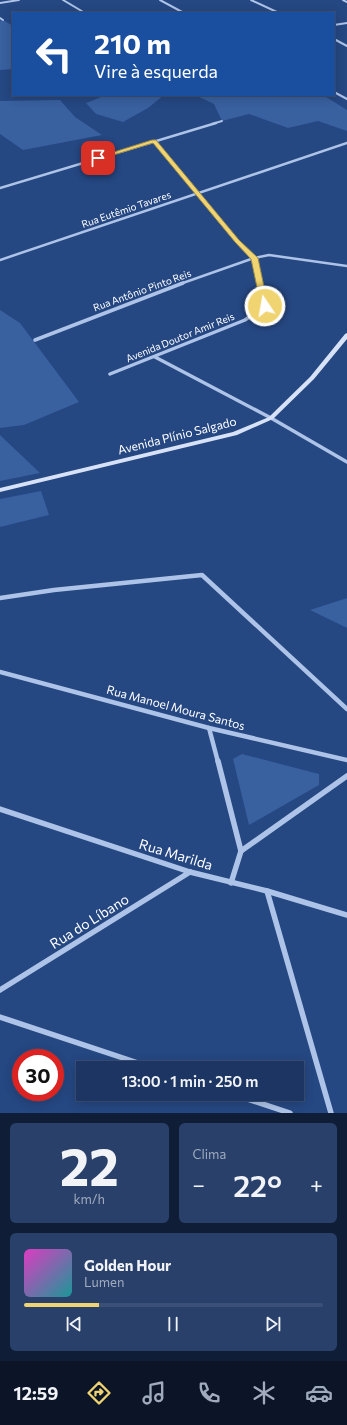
<!DOCTYPE html>
<html lang="pt">
<meta charset="utf-8">
<style>
:root{--surface:#1c3562;--page:#29406b;--text:#f1f3f6;--muted:#a0abbe;--line:#3a5077;--accent:#f0d471}
body{margin:0;font-family:Commissioner,sans-serif;background:var(--page);color:var(--text);height:100vh;display:flex;flex-direction:column;font-size:15px;white-space:nowrap}
*{box-sizing:border-box;margin:0}
p{font-size:13px;color:var(--muted)}
.icon{flex:none;width:22px;height:22px;fill:none;stroke:currentColor;stroke-width:2;stroke-linecap:round;stroke-linejoin:round}
.map{position:relative;height:1113px;overflow:hidden}
.drawer{display:flex;flex-direction:column;gap:10px;padding:10px;background:#0f1d36;flex:1}
.drawer>*{flex:none}
.top-card{position:absolute;left:12px;top:12px;width:323px;height:84px;border-radius:0px;box-shadow:0 2px 10px #0003,0 0 0 1px var(--line);background:#1a4fa0;color:#fff;overflow:hidden}
.speed{position:absolute;left:12px;top:1049px;display:flex;gap:8px;font-size:20px;font-weight:700;text-align:center}
.speed>*{display:grid;place-content:center;width:52px;height:52px;border-radius:50%;background:var(--surface);box-shadow:0 2px 10px #0003,0 0 0 1px var(--line);line-height:1}
.speed .limit{border:6px solid #d22;background:#fff;color:#111}
.pin{position:absolute;display:grid;place-items:center;width:34px;height:34px;color:#fff;margin:-17px;border-radius:8px;box-shadow:0 2px 6px #0006}
.me{position:absolute;width:44px;margin:-22px;rotate:348deg;stroke-linejoin:round;filter:drop-shadow(0 0 3px #0008)}
.turn{display:flex;align-items:center;gap:14px;height:84px;padding:0 16px;font-size:18px}
.turn .icon{width:52px;height:52px;stroke-width:2.5}
.turn b{display:block;font-size:28px;line-height:34px}
.big{font-size:30px;font-weight:600;line-height:1.1}
.drawer .widget{flex:1;display:flex;flex-direction:column;justify-content:center;gap:6px;min-width:0;padding:0 14px;border-radius:6px;background:var(--page)}
.drawer .dial{align-items:center;gap:0}
.dial b{font-size:52px;line-height:1}
.song{display:flex;align-items:center;gap:12px}
.cover{width:48px;height:48px;border-radius:6px;background:linear-gradient(135deg,hsl(310 70% 55%),hsl(180 70% 35%))}
.played{height:4px;border-radius:2px;background:linear-gradient(90deg,var(--accent) 25%,var(--line) 25%)}
.keys{display:flex;justify-content:space-around;direction:ltr}
.heat{display:flex;justify-content:space-between;align-items:center;font-size:22px;direction:ltr}
.drawer .tiles{flex:1;display:grid;gap:10px;grid-template-columns:1fr 1fr}
.widget:last-child{grid-column:span 2}
.trip{position:absolute;left:76px;top:1061px;width:228px;height:40px;border-radius:0px;background:var(--surface);box-shadow:0 2px 10px #0003,0 0 0 1px var(--line);font-weight:600;line-height:40px;text-align:center}
.menu{display:flex;height:64px;justify-content:space-around;align-items:center;background:#0b1527;color:var(--muted)}
.menu .icon{width:28px;height:28px}
.menu .current{color:var(--accent)}
.menu b{font-size:18px;color:var(--text)}
.map>svg:first-child{display:block}
</style>
<div class="map">
<svg width="347" height="1113" viewBox="0 0 347 1113">
<rect width="100%" height="100%" fill="#254782"/>
<g fill="#39609f">
<path d="M3 20 13 26V69L0 70V21Z"/>
<path d="M106 95H164L148 108 123 122 96 114 86 103Z"/>
<path d="M195 95H323L347 110V131L318 121 288 128 249 114 222 121 214 104Z"/>
<path d="M60 100 75 117 102 135 23 150 0 134V101Z"/>
<path d="M0 310 20 323 79 402 24 425 0 428Z"/>
<path d="M0 435 40 473 0 481Z"/>
<path d="M41 491 49 515 0 527V499Z"/>
<path d="M347 598V628L310 610Z"/>
<path d="M242 754 319 774V785L249 825 233 759Z"/>
</g>
<g fill="none" stroke-linecap="round" stroke-linejoin="round">
<g stroke="#adc3e7" stroke-width="2">
<path d="M63 0 85 13"/>
<path d="M160 0 184 13"/>
<path d="M251 0 279 13"/>
<path d="M343 0 347 2"/>
<path d="M0 3 19 0"/>
<path d="M0 18 3 20"/>
<path d="M334 25 347 23"/>
<path d="M334 39 347 46"/>
<path d="M334 92 347 99"/>
<path d="M212 124 222 121"/>
</g>
<g stroke="#adc3e7" stroke-width="2.5">
<path d="M154 141 237 241 254 258 260 284"/>
<path d="M0 188 216 123"/>
<path d="M0 260 347 143"/>
<path d="M180 284 254 258 269 255 347 266"/>
</g>
<g stroke="#adc3e7" stroke-width="3.5">
<path d="M35 340 183 283"/>
<path d="M155 357 271 418 347 462"/>
<path d="M110 374 245 320 265 306 260 283"/>
</g>
<g stroke="#adc3e7" stroke-width="4.5">
<path d="M0 598 54 590 202 575 347 709"/>
<path d="M0 672 209 728 347 760"/>
<path d="M209 728 218 762"/>
</g>
<g stroke="#adc3e7" stroke-width="5.5">
<path d="M218 761 241 851 231 883"/>
<path d="M0 809 190 872 267 891 347 915"/>
<path d="M241 851 347 776"/>
<path d="M267 891 331 1113"/>
<path d="M0 990 190 872"/>
<path d="M0 1017 153 1068"/>
<path d="M232 1094 290 1113"/>
</g>
<path fill="#d7e2f6" fill-rule="evenodd" d="M347 333V339L314 379 273 419 237 435 0 492V488L233 432 269 417 310 377 345 334Z"/>
</g>
<path fill="#f0d471" stroke="#9c8a49" d="M152 140H156L239 240 258 258 268 306 267 308 261 306 251 259 235 242 153 143 100 159 95 158Z"/>
<g text-anchor="middle" dominant-baseline="central" stroke-width="3" stroke-linejoin="round" paint-order="stroke">
<g font-size="10" fill="#fff" stroke="#254782">
<text transform="translate(126 209) rotate(-19)">Rua Eutêmio Tavares</text>
<text transform="translate(142 290) rotate(-20)">Rua Antônio Pinto Reis</text>
<text transform="translate(180 337) rotate(-22)">Avenida Doutor Amir Reis</text>
</g>
<g font-size="12" fill="#fff" stroke="#254782">
<text transform="translate(177 435) rotate(-14)">Avenida Plínio Salgado</text>
<text transform="translate(176 707) rotate(15)">Rua Manoel Moura Santos</text>
</g>
<g font-size="14" fill="#fff" stroke="#254782">
<text transform="translate(176 854) rotate(17)">Rua Marilda</text>
<text transform="translate(89 921) rotate(-32)">Rua do Líbano</text>
</g>
</g>
</svg>
<div class="speed"><div class="limit">30</div></div>
<div class="pin" style="left:98px;top:158px;background:#d93025"><svg class="icon" aria-label="arrive" viewBox="0 0 24 24"><path d="M6 21V4h12l-3 4 3 4H6"/></svg></div>
<svg class="me" style="left:265px;top:306px" viewBox="-20 -20 40 40"><circle r="17" fill="#f0d471" stroke="#fff" stroke-width="3"/><path d="M0-11L8 9 0 5-8 9z" fill="#fff"/></svg>
<div class="trip">13:00 · 1 min · 250 m</div>
<div class="top-card">
<div class="turn"><svg class="icon" aria-label="left" viewBox="0 0 24 24"><path d="M17 20v-9H6M10 6l-5 5 5 5"/></svg><div><b>210 m</b>Vire à esquerda</div></div>
</div>
</div>
<section class="drawer">
<div class="tiles">
<div class="widget dial"><b>22</b><p>km/h</p></div>
<div class="widget"><p>Clima</p>
<div class="heat"><a>−</a><b class="big">22°</b><a>+</a></div>
</div>
<div class="widget">
<div class="song"><i class="cover"></i><div><b>Golden Hour</b><p>Lumen</p></div></div>
<div class="played"></div>
<div class="keys"><svg class="icon" aria-label="previous" viewBox="0 0 24 24"><path d="M18 5L8 12l10 7zM5 5v14"/></svg><svg class="icon" aria-label="pause" viewBox="0 0 24 24"><path d="M8 5v14M16 5v14"/></svg><svg class="icon" aria-label="next" viewBox="0 0 24 24"><path d="M6 5l10 7-10 7zM19 5v14"/></svg></div>
</div>
</div>
</section>
<nav class="menu">
<b>12:59</b>
<svg class="icon current" aria-label="directions" viewBox="0 0 24 24"><path d="M12 3l9 9-9 9-9-9zM9 14v-3h6M13 9l2 2-2 2"/></svg>
<svg class="icon" aria-label="music" viewBox="0 0 24 24"><path d="M9 18V5l10-2v13"/><circle cx="6" cy="18" r="3"/><circle cx="16" cy="16" r="3"/></svg>
<svg class="icon" aria-label="phone" viewBox="0 0 24 24"><path d="M5 4h4l2 5-3 2q2 4 5 5l2-3 5 2v4C11 20 4 13 5 4z"/></svg>
<svg class="icon" aria-label="climate" viewBox="0 0 24 24"><path d="M12 3v18M4 7l16 10M4 17L20 7"/></svg>
<svg class="icon" aria-label="car" viewBox="0 0 24 24"><path d="M5 17H2v-5l4-1 3-4h7l3 4 3 1v5h-3M9 17h6M6 11h13"/><circle cx="7" cy="17" r="2"/><circle cx="17" cy="17" r="2"/></svg>
</nav>
